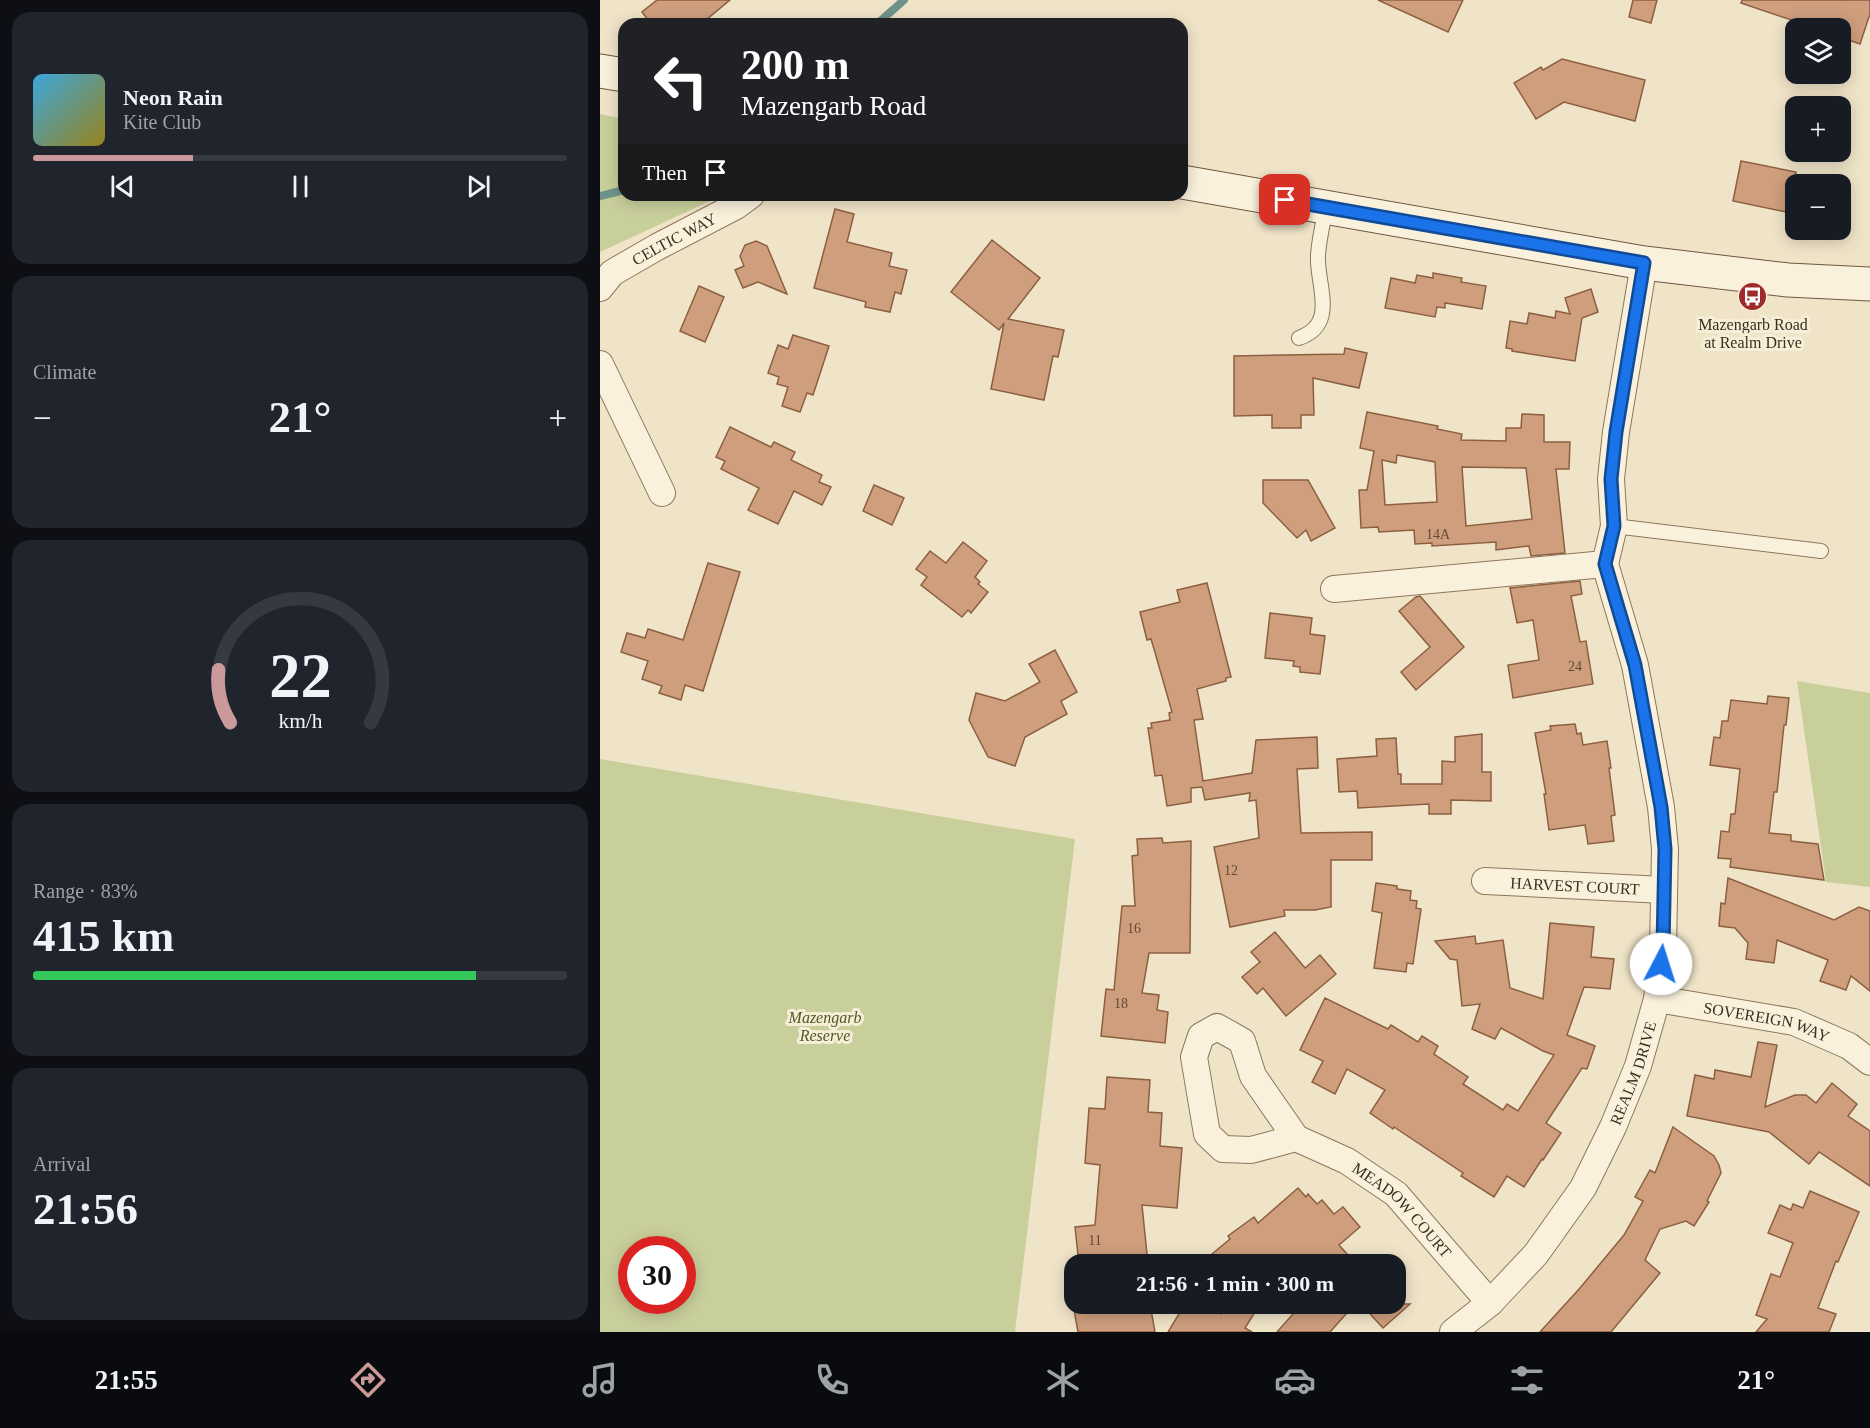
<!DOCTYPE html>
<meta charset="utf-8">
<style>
:root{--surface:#171b24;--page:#20242c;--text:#f1f3f6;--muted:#9ea1a6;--line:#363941;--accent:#cc999b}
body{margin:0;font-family:Georgia,serif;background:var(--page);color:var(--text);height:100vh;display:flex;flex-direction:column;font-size:22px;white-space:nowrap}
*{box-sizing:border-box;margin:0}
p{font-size:20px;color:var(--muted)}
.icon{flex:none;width:33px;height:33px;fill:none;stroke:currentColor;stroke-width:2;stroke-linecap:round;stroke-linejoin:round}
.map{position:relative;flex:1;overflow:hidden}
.panel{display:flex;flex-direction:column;gap:12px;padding:12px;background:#0d0f14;width:600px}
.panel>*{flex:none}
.top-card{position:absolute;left:18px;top:18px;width:570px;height:183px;border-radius:18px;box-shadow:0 3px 15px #0003;background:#202124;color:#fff;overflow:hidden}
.controls{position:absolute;left:1185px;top:18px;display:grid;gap:12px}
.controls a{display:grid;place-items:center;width:66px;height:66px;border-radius:12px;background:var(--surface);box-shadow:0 3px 15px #0003;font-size:30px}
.speed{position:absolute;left:18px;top:1236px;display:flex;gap:12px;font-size:30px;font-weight:700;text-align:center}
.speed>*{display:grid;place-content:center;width:78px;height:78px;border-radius:50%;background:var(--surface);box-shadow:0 3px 15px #0003;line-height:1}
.speed .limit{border:9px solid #d22;background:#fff;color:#111}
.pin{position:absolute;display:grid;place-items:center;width:51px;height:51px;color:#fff;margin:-26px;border-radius:12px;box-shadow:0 3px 9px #0006}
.me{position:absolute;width:66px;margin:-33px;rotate:5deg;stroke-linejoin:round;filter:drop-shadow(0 0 4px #0008)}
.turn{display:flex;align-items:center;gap:21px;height:126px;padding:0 24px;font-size:27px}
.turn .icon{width:78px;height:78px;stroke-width:2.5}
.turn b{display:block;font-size:42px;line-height:51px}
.then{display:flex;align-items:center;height:57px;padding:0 24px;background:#0003;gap:12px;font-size:22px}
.big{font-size:45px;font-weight:700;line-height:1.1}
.panel .card{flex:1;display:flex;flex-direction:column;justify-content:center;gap:9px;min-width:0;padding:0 21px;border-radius:18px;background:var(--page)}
.panel .dial{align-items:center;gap:0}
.dial svg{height:156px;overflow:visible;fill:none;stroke:var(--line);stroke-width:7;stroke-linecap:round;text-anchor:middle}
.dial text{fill:var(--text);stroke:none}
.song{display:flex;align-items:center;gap:18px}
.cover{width:72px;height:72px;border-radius:9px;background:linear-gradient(135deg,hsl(200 70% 55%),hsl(50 70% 35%))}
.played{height:6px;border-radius:3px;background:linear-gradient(90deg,var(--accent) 30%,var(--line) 30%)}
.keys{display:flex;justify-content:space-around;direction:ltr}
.heat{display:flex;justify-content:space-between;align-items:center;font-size:33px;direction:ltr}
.charge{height:9px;border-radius:4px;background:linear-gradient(90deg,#34c759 83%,var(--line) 0)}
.trip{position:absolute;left:464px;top:1254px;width:342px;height:60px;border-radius:18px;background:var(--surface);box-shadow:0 3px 15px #0003;font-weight:700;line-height:60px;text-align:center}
.tab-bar{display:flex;height:96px;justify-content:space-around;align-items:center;background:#090b0e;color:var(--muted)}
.tab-bar .icon{width:42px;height:42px}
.tab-bar .active{color:var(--accent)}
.tab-bar b{font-size:27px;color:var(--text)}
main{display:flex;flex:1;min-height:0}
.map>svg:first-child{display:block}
</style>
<main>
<section class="panel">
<div class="card">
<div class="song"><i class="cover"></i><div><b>Neon Rain</b><p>Kite Club</p></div></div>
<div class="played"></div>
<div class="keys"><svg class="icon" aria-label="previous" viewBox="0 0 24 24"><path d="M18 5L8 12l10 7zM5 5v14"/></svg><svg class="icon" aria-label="pause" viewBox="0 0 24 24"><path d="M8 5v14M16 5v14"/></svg><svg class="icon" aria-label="next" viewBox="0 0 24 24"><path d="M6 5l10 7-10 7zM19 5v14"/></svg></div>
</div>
<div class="card"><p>Climate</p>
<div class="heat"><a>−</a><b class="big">21°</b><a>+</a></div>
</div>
<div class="card dial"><svg viewBox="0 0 100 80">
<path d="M14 69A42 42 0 1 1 86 69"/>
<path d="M14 69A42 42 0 0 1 8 42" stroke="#cc999b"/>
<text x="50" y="56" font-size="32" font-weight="700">22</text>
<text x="50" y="72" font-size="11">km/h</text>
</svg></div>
<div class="card"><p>Range · 83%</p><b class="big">415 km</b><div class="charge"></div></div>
<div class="card"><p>Arrival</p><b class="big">21:56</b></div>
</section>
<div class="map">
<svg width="1270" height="1332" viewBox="0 0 1270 1332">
<rect width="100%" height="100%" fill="#f0e4c8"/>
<g fill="#c9cf9b" fill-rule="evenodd">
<path d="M0 114 24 119V195H123L0 252Z"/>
<path d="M1197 681 1270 693V887L1226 882Z"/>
<path d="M0 759 475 839 415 1332H0ZM32 1250H82V1300H32Z"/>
</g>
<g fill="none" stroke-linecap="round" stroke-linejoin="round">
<g stroke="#6f938a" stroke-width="8">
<path d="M277 24 304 0"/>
<path d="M0 196 24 190"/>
</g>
</g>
<g fill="#cf9f7d" stroke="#8d5f41" stroke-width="1.5" fill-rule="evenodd">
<path d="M57 0H130L101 24H51L42 12Z"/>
<path d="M778 0H863L848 32Z"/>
<path d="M1033 0H1057L1051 23 1029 17Z"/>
<path d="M1142 0H1270V14L1260 44 1240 37V28H1215L1141 3Z"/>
<path d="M962 59 1045 80 1035 121 964 102 936 119 914 83 941 67 943 70Z"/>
<path d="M1141 161 1196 172V214L1133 201Z"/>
<path d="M235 209 254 214 247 242 292 253 289 266 307 270 301 294 295 292 290 312 265 307 266 302 214 288Z"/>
<path d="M392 240 440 278 408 319 464 330 458 357 453 356 444 400 391 389 404 323 399 330 351 292Z"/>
<path d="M156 241 167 246 187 294 158 282 143 288 135 270 144 266 140 256 145 245Z"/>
<path d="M833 273 862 278 861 282 886 286 882 309 845 303V308L837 307 835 317 785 308 791 278 815 283 817 275 833 278Z"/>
<path d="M99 286 124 297 105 342 80 331Z"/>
<path d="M991 289 998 312 982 318 975 361 912 351V349L906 348 910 321 927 324 929 313 955 318 956 311 970 314 965 298Z"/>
<path d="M193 335 229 346 213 395 207 393 200 412 182 406 188 387 177 384 179 377 168 373 178 345 188 349Z"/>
<path d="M745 348 767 353 759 388 713 378 714 415H701V428H672V415L634 416V356L744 354Z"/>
<path d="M767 412 838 426 837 429 862 434 861 440 906 441V428H921L922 414 944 415V442H970L969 469H956L965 553 931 556 929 546 896 550V542L832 546V543L815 544 814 530 779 532 778 527 761 528 759 490H767L774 451 760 448ZM797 455 835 462 837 502 785 505 782 460 796 463ZM862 467 926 468 932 519 866 526Z"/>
<path d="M130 427 171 447 174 442 195 452 191 460 222 475 219 482 231 487 222 505 194 491 178 524 148 510 159 488 121 469 125 461 116 457Z"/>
<path d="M663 480H708L735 528 711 541 706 530 697 538 663 503Z"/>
<path d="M274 485 304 498 292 525 263 511Z"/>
<path d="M363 542 387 561 375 577 380 582 378 584 388 592 371 613 368 610 362 617 321 585 327 577 316 569 330 551 346 563Z"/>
<path d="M108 563 140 572 103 691 85 685 81 700 59 693 62 686 42 679 48 661 21 652 27 633 45 638 48 629 83 640Z"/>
<path d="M980 581 982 594 971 596 980 642 986 641 993 684 913 698 908 665 939 660 933 620 917 623 910 588Z"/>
<path d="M607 583 631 677 626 678V681L597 689 603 719 594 720 603 781 652 773 656 740 717 737 718 768 697 769 701 833 772 832V860H731V907L715 910H684L685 916 630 927 614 847 659 838 656 800 649 801 650 793 605 800 602 787 591 788V802L567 806 562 775 555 776 548 728H552L551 723 570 720 569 713 572 712 554 649 551 639 547 640 540 612 580 602 577 590Z"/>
<path d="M820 596 864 647 816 690 801 672 830 647 799 611 816 597Z"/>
<path d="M670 613 712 618 710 634 725 636 720 674 700 672V667L693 666 694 661 665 658Z"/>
<path d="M455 650 477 692 461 701 467 714 425 737 415 766 388 757 369 720 376 693 405 701 440 682 429 664Z"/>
<path d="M1168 696 1189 698 1186 725H1184L1177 792H1174L1169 833 1191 835V841L1218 844 1224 880 1130 867 1131 859 1118 858 1121 831 1129 832 1131 814H1135L1140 769 1110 765 1114 737 1120 738 1122 721H1128L1131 700 1167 704Z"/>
<path d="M975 724 977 734 981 733 983 745 1007 741 1011 768H1009L1015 815 1011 816 1014 841 988 844 985 825 949 830 944 794H946L935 733 951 730 950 726Z"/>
<path d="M882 734V772H891V801L851 800V814H829V804L758 808 757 791 739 792 737 759 777 756 776 739 796 738 798 774H801V784H842V761L855 762V737Z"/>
<path d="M562 838 563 843 591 841 590 953H549L542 993 559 995 557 1010 568 1012 565 1043 501 1036 506 989 514 990 522 906H535L532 856 538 855 537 839Z"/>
<path d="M1128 878 1234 920 1259 907 1270 911V991L1251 976 1246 990 1220 981 1228 960 1177 940 1174 963 1146 959 1148 943 1135 928 1119 926 1121 903 1125 904Z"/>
<path d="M776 883 797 886V889L811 891 810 900 817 901 816 908 821 909 813 964 807 963 806 972 774 968 782 913 772 911Z"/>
<path d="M950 923 994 927 991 957 1014 959 1010 989 984 987 967 1035 995 1046 987 1069 982 1068 946 1123 961 1133 943 1160 942 1159 924 1187 907 1176 894 1197 861 1176 863 1173 794 1127 793 1129 770 1113 785 1090 747 1069 735 1094 712 1082 723 1061 700 1050 725 998 788 1029 791 1025 818 1042 822 1036 838 1046 834 1054 868 1077 863 1084 903 1110 907 1104 918 1111 954 1055 943 1051 901 1028 895 1039 872 1029 880 1004 862 1006 857 960 850 959 835 941 875 936 876 944 903 940 910 988 943 999Z"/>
<path d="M675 932 705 968 720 955 736 974 686 1016 663 988 657 994 642 977 660 962 651 952Z"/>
<path d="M1158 1042 1177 1045 1165 1107 1195 1095H1206L1216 1103 1232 1083 1257 1104 1248 1116 1270 1131V1186L1219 1152 1209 1164 1169 1132 1087 1116 1095 1075 1114 1079 1115 1070 1151 1077Z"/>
<path d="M507 1077 550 1080 548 1112 562 1113 560 1146 582 1148 577 1208 542 1205 548 1264H479L475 1227 495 1225 500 1165 485 1163 489 1108 505 1109Z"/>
<path d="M1073 1127 1114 1156 1119 1165 1121 1173 1107 1201 1109 1202 1094 1226 1086 1221 1060 1229 1045 1260 1060 1273 1011 1332H940L980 1288 1024 1235 1043 1201 1035 1197 1050 1170 1055 1173Z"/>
<path d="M698 1188 706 1197 708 1194 717 1204 722 1200 734 1214 743 1207 760 1227 739 1245 756 1264H620L612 1254 630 1239 628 1236 654 1217 658 1223Z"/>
<path d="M1210 1191 1259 1212 1238 1262 1236 1261 1218 1308 1236 1314 1229 1332H1156L1167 1319 1156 1315 1171 1274 1180 1277 1193 1243 1168 1233 1180 1205 1191 1210 1193 1204 1203 1208Z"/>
<path d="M473 1304H550L555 1332H478Z"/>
<path d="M585 1304H605L621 1314 627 1304H660L645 1328 652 1332H568Z"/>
<path d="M702 1304H755L730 1332H677Z"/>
<path d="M761 1304H810L783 1328Z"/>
</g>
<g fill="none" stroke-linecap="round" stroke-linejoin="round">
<defs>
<g id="lane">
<path d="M699 338C739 324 716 284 718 255 719 239 723 223 726 208"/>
<path d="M1014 526 1221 551"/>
</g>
<g id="street">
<path id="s1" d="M0 288 12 273 57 247 136 206 151 195"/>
<path d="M0 364 62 493"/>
<path d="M734 589 1005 564"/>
<path id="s2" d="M885 881 1064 890"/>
<path id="s3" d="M1057 999 1194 1022 1249 1046 1270 1062"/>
<path id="s4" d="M696 1138 653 1076 642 1041 617 1027 601 1036 594 1057 607 1134 623 1149 651 1150 696 1138 747 1161 796 1194 890 1303"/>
<path id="s5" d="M853 1332 890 1303 936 1254 983 1188 1013 1127 1038 1066 1057 999 1063 947 1065 849 1061 807 1035 665 1005 564 1014 526 1011 479 1016 432 1044 263"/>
</g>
<g id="secondary">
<path d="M0 71 24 75"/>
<path d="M582 182 1044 263 1188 280 1270 284"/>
</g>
</defs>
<use href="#lane" stroke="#8d765c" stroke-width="16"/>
<use href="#street" stroke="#8d765c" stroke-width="28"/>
<use href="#secondary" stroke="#6f573f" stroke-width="35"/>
<use href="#lane" stroke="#faf1dc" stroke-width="14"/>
<use href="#street" stroke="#faf1dc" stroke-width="26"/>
<use href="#secondary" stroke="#faf1dc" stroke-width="33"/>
</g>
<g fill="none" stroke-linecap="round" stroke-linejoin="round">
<defs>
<path id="route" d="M685 200 1044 263 1016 432 1011 479 1014 526 1005 564 1035 665 1061 807 1065 849 1063 947 1061 964"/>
</defs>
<use href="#route" stroke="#114b97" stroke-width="15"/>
<use href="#route" stroke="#1a73e8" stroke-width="10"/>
</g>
<defs>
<symbol id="bus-disc" viewBox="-11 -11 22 22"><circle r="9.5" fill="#9e2a2b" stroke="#f7eed8"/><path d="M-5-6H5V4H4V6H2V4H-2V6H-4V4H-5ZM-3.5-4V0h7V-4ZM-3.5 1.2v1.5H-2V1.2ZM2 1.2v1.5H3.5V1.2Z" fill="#fff"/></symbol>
</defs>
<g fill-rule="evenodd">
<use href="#bus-disc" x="1136" y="280" width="33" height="33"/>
</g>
<g text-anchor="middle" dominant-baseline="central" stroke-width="6" stroke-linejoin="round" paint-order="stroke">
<g font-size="14" fill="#624a37">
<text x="838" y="534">14A</text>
<text x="975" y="666">24</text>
<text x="631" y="870">12</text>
<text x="534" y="928">16</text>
<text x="521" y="1003">18</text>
<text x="495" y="1240">11</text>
</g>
<g font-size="16" fill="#3d2e20" stroke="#f7eed8">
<text stroke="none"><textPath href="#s1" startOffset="90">CELTIC WAY</textPath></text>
<text stroke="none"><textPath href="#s2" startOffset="90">HARVEST COURT</textPath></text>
<text stroke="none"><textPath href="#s3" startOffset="112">SOVEREIGN WAY</textPath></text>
<text stroke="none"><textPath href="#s5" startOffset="321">REALM DRIVE</textPath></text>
<text stroke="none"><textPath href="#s4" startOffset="486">MEADOW COURT</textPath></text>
</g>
<g font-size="16" fill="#3d2e20" stroke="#f7eed8">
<text x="1153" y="324">Mazengarb Road<tspan x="1153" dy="18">at Realm Drive</tspan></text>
</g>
<g font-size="16" font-style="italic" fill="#4d5a26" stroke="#f7eed8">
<text x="225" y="1017">Mazengarb<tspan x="225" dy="18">Reserve</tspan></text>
</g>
</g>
</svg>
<div class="controls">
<a><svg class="icon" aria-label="layers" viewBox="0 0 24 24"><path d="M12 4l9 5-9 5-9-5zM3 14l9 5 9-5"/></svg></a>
<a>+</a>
<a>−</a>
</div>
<div class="speed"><div class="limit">30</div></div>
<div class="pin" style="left:685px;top:200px;background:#d93025"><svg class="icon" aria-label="arrive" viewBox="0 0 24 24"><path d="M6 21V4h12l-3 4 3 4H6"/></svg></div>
<svg class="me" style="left:1061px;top:964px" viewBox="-20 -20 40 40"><circle r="19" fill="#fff"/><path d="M0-13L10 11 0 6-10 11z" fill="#1a73e8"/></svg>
<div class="trip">21:56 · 1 min · 300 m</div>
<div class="top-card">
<div class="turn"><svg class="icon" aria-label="left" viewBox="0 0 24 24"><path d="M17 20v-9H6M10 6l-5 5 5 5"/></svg><div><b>200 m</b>Mazengarb Road</div></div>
<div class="then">Then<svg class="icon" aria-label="arrive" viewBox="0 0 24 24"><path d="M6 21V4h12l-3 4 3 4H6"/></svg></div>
</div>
</div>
</main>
<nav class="tab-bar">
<b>21:55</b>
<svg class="icon active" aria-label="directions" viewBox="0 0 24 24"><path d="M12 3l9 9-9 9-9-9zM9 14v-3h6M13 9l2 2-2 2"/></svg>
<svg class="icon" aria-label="music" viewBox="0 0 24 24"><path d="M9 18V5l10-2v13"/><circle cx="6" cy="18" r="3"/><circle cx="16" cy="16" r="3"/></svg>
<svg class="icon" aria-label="phone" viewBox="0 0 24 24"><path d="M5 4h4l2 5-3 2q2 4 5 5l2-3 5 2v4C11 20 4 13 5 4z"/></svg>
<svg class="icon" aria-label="climate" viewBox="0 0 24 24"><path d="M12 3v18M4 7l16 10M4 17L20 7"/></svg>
<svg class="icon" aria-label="car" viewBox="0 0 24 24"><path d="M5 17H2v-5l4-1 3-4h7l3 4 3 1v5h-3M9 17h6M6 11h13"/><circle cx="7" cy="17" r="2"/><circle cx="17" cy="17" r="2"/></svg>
<svg class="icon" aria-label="filters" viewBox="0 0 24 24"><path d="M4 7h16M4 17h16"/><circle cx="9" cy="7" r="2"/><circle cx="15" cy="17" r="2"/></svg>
<b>21°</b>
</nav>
